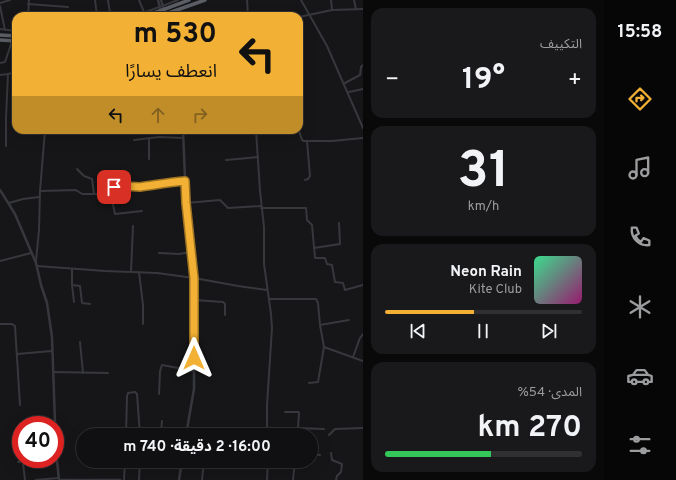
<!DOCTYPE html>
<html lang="ar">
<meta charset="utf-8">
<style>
:root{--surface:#101012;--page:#19191b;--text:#f1f3f6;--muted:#9c9d9f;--line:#303032;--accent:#f2b134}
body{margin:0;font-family:Overpass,"Noto Sans Arabic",sans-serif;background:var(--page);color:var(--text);direction:rtl;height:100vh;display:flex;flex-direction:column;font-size:15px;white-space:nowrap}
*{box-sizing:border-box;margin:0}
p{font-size:13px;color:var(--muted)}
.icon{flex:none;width:22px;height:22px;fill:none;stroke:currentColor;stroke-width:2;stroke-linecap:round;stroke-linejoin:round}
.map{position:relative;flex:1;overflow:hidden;direction:ltr}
.panel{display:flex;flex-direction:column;gap:8px;padding:8px;background:#09090a;width:241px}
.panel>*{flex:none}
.top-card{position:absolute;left:12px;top:12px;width:291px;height:122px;border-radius:12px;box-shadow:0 4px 16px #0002,0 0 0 1px var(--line);direction:rtl;background:#f2b134;color:#111;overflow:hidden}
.speed{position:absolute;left:12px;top:416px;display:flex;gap:8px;font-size:20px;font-weight:700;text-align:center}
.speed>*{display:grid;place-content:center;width:52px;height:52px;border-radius:50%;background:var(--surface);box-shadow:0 4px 16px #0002,0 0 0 1px var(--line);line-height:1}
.speed .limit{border:6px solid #d22;background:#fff;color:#111}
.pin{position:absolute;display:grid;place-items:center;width:34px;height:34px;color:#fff;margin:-17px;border-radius:8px;box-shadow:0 2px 6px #0006}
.me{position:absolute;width:44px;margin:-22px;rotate:0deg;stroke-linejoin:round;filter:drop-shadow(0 0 3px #0008)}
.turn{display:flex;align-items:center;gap:14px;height:84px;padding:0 20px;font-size:18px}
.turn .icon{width:52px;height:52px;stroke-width:2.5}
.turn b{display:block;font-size:28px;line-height:34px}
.lanes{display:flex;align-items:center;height:38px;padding:0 20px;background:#0003;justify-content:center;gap:20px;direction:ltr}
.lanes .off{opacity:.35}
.big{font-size:30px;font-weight:700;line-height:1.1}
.panel .tile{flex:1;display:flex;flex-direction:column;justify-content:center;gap:6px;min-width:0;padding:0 14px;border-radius:12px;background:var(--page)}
.panel .dial{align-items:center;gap:0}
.dial b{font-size:52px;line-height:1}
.song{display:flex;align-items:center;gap:12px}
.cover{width:48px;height:48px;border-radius:6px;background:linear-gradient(135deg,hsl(150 70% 55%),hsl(320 70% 35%))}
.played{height:4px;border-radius:2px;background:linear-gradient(90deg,var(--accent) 45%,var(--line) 45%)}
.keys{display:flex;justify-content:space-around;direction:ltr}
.heat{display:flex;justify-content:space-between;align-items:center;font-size:22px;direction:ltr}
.charge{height:6px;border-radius:3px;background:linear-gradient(90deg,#34c759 54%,var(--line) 0)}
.trip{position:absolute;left:76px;top:428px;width:242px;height:40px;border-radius:20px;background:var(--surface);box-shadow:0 4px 16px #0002,0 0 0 1px var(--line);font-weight:700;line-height:40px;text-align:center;direction:rtl}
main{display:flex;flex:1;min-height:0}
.menu{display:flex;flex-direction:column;width:72px;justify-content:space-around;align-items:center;background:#060607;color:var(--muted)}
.menu .icon{width:28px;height:28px}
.menu .selected{color:var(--accent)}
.menu b{font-size:18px;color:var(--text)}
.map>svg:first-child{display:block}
</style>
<main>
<nav class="menu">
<b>15:58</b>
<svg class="icon selected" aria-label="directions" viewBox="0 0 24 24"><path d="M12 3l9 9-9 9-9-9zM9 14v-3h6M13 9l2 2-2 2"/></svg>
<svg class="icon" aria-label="music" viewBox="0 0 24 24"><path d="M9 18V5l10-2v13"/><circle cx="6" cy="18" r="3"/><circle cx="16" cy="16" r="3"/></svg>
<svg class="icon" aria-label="phone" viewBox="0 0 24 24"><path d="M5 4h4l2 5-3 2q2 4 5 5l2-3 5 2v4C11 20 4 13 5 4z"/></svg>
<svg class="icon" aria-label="climate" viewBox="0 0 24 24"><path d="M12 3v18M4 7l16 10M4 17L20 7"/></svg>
<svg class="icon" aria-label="car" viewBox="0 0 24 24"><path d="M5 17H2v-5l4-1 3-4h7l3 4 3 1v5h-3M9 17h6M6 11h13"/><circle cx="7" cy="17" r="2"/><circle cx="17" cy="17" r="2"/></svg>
<svg class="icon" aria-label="filters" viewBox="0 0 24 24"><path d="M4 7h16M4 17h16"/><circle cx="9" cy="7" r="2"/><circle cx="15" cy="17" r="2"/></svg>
</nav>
<section class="panel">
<div class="tile"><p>التكييف</p>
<div class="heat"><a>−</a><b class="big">19°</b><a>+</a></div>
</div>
<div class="tile dial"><b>31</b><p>km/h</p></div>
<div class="tile">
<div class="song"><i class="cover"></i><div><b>Neon Rain</b><p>Kite Club</p></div></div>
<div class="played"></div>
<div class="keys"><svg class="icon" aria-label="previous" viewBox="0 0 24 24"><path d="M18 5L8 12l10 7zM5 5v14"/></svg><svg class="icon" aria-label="pause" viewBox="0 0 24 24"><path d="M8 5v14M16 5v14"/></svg><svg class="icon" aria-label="next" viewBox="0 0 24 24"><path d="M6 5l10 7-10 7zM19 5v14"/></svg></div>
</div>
<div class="tile"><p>المدى · 54%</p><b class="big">270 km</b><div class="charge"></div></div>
</section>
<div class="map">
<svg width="363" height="480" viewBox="0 0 363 480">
<rect width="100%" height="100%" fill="#161618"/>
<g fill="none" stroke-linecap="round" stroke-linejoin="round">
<g stroke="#37383d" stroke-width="2">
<path d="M95 0 97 16"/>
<path d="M139 0 144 12"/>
<path d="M247 0 248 16"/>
<path d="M301 0 327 46 363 128"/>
<path d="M331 0 332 10"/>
<path d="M354 0 356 9"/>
<path d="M0 3 10 0"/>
<path d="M28 4 68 7"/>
<path d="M0 6 5 30"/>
<path d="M97 15 110 13 108 0"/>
<path d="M28 16 29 0"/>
<path d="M135 16 178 0"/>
<path d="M299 17 332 10 363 9"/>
<path d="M0 29 16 31"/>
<path d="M0 63 5 62 12 41"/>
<path d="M0 75 8 74 16 72"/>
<path d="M345 83 360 75 361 67 363 65"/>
<path d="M349 92 363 89"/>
<path d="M256 130 260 191 264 227V264L271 314 272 328 267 405V435"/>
<path d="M283 130 299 131 302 140 304 141H332L363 138"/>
<path d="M134 140 159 137 183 138"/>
<path d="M6 146V118L8 74"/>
<path d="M149 159V139"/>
<path d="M226 160 258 157"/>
<path d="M77 169 84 176 92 179 94 194"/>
<path d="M305 180 308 179 310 176 307 141"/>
<path d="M110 190 115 214 142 211"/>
<path d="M40 191 76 190 82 194H103L118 186 141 187 161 183 185 181"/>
<path d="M9 203 23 199 39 197"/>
<path d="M186 203 220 200 228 208 261 206"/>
<path d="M261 208H306L307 220 312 225 315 258H325L327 264 332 265 335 282 343 283 345 290 363 285"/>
<path d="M314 248 340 244 339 223"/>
<path d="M159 253 179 254 191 252"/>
<path d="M0 261 31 253"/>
<path d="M36 261 39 230 40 191 45 130"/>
<path d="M37 266 105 271 157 273 194 278 238 286 267 290"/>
<path d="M72 269V285L74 302"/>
<path d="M131 272 133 226"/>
<path d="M139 272 143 305V324"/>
<path d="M72 285 80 286 82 303 90 304"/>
<path d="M269 299H316L318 303 320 325 324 347 363 361"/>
<path d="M194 300 223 302 225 304V315"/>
<path d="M0 324H12L15 326 20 405"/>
<path d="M320 325 349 320"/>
<path d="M80 342 83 373"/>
<path d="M17 354 52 351"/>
<path d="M353 357 360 338 363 334"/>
<path d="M53 372 108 373"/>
<path d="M309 383 318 382 324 347"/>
<path d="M159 394 160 371 162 365 194 371"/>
<path d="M285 412H299L298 428"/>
<path d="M162 421 161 432 164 434 170 435"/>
<path d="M267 432 298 434V428L324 429"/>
<path d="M126 435 127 396 128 393 135 392 137 394 140 435"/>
<path d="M329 435 335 429 363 428"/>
<path d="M331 453 332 460 342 464 341 472 337 476 336 480"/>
<path d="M311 454 320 455"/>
<path d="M18 462H22L23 463 25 480"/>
<path d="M36 480 59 478"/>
<path d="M124 480 125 461"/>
<path d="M139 480 140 461"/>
<path d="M202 480 204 461"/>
<path d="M267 480 268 461"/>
<path d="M293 480 295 461"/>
</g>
<g stroke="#37383d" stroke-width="2.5">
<path d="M158 0 162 16"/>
<path d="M161 0 166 16"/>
<path d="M183 130 186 203 194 278V389L186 435"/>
<path d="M0 190 15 214 36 263 41 285 47 303 52 337 56 451 59 480"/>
<path d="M59 480H120"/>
<path d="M179 480 182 461"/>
</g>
<g stroke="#5b5e65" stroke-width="3.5">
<path d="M146 16 189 0"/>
<path d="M160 16 205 0"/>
<path d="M0 35 16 36"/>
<path d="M0 40 16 41"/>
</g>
</g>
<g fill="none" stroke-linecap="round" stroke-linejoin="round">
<defs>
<path id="route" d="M114 187C123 185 131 187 140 187 155 185 170 182 185 181L186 203 194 278V358"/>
</defs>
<use href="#route" stroke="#9d7322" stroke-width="10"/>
<use href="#route" stroke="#f2b134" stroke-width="7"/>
</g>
</svg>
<div class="speed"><div class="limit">40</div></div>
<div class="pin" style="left:114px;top:187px;background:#d93025"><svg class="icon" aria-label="arrive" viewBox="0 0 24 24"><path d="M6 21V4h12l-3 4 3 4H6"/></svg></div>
<svg class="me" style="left:194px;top:358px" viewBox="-20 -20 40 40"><path d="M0-17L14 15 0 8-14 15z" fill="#f2b134" stroke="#fff" stroke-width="4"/></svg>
<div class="trip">16:00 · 2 دقيقة · 740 m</div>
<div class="top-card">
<div class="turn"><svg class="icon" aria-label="left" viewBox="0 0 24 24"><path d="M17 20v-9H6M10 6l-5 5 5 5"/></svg><div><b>530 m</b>انعطف يسارًا</div></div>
<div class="lanes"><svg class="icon" aria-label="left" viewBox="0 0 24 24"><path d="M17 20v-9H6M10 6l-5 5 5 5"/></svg><svg class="icon off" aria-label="ahead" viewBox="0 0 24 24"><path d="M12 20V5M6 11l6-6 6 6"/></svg><svg class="icon off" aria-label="right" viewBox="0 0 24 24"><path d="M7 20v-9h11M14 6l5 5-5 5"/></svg></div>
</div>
</div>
</main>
